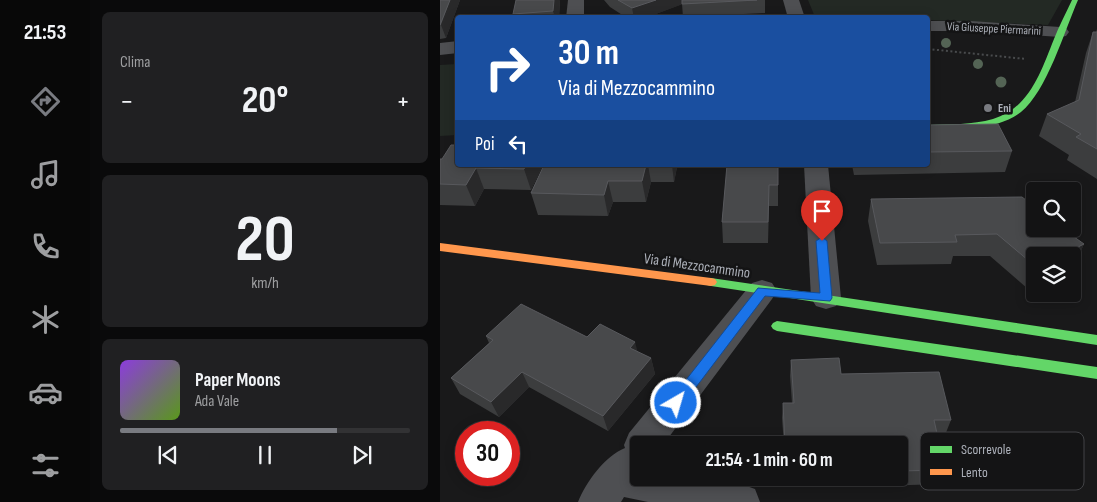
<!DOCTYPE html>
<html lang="it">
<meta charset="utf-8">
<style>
:root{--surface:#131314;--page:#202022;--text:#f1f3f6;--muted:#9d9ea0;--line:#323234;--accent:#797b81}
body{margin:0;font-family:"Sofia Sans Condensed",sans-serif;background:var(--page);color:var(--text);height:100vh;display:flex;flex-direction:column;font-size:19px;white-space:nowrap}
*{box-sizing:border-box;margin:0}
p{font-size:16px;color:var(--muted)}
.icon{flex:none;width:28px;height:28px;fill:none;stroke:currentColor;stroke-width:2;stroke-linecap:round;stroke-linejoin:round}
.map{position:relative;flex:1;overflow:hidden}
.side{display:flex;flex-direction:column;gap:12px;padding:12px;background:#0a0a0b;width:350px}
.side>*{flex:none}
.hud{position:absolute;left:15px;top:15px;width:475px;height:152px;border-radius:5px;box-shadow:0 2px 12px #0003,0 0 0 1px var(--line);background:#1a4fa0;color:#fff;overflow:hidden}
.fabs{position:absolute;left:586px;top:182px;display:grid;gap:10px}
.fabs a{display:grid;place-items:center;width:55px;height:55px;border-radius:5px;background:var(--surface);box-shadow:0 2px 12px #0003,0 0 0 1px var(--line);font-size:25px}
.speed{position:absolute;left:15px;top:421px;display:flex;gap:10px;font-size:25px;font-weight:700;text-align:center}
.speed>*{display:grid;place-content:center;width:65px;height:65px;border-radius:50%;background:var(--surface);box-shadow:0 2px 12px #0003,0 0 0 1px var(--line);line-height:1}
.speed .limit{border:8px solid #d22;background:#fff;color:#111}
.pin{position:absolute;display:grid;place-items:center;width:42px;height:42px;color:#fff;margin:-51px -21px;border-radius:50% 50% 50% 0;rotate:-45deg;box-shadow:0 0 5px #0007}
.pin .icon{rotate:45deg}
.me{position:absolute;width:55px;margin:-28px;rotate:38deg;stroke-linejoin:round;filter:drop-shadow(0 0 4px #0008)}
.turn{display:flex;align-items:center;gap:18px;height:105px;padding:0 20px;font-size:22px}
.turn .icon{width:65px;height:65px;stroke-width:2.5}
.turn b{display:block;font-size:35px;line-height:42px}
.then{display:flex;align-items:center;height:48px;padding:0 20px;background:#0003;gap:10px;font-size:19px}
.big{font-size:38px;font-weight:700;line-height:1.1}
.side .card{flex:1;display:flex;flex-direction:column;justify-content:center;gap:8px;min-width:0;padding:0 18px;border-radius:8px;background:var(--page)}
.side .dial{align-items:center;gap:0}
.dial b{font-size:65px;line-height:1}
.song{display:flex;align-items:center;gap:15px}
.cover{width:60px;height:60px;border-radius:8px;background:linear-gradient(135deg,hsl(270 70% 55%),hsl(90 70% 35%))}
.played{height:5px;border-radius:2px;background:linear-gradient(90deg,var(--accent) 75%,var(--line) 75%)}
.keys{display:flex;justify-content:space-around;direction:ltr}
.heat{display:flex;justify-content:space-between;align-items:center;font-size:28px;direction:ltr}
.trip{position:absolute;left:190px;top:436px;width:278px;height:50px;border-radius:5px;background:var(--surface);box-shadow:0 2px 12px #0003,0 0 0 1px var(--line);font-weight:700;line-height:50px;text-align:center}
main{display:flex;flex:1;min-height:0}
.menu{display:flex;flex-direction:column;width:90px;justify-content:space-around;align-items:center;background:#080808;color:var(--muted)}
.menu .icon{width:35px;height:35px}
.menu .on{color:var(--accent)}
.menu b{font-size:22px;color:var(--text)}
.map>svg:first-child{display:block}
</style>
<main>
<nav class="menu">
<b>21:53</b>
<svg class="icon on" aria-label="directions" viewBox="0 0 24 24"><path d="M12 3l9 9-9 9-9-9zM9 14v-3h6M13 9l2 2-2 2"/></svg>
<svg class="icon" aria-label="music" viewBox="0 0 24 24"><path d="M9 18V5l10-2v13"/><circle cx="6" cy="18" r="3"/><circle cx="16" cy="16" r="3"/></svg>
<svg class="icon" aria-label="phone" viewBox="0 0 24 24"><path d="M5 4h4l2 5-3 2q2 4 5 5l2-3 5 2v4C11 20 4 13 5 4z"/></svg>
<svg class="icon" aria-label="climate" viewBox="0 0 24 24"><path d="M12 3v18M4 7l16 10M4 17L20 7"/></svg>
<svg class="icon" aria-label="car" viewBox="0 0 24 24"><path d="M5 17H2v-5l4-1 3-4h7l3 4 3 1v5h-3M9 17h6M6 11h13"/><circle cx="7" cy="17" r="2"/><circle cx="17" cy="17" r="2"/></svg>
<svg class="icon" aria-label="filters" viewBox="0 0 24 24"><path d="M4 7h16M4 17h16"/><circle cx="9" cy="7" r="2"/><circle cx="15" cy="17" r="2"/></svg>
</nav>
<section class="side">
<div class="card"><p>Clima</p>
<div class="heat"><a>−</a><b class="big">20°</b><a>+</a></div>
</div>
<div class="card dial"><b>20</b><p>km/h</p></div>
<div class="card">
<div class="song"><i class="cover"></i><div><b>Paper Moons</b><p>Ada Vale</p></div></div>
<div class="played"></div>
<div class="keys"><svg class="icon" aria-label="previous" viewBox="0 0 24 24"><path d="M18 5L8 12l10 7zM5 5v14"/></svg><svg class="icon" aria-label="pause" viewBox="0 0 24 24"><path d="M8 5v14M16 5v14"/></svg><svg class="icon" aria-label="next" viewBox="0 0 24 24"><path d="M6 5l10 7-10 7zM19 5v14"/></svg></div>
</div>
</section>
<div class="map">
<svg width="657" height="502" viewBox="0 0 657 502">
<rect width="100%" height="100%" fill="#19191a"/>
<g fill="#232924">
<path d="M368 0H622L608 25 488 20V18L375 17Z"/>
<path d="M17 64V135L0 136V65Z"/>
</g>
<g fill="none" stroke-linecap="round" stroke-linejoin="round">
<path stroke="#494b4d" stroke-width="2" stroke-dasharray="2 2.5" stroke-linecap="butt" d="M488 49 586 59"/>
<g fill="#4e4f52" fill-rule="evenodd">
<path d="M128 0H144V18H126Z"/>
<path d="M343 0H359L365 18H348Z"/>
<path d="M488 21H531L620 27 626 28 629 32 626 36 620 37 531 31H488Z"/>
<path d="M18 41V53L0 55V43Z"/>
<path d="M364 165H388L401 298 396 306 386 309 376 306 371 298Z"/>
<path d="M322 280 332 283 337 291 332 299 223 445H199V478C238 478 278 474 315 489L320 502H208L184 497 181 502H138C146 482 165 456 185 448L184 445 189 433 312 283Z"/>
</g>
<g fill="#63d668" fill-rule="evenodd">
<path d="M632 0H638C624 32 607 91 581 112 559 130 515 130 488 131V125C510 124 532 125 553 119 590 108 601 71 614 39 619 26 626 13 632 0Z"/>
<path d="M271 278 657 335V345L271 286 267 285 265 282 267 279Z"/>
<path d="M337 321 657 367V379L337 331 333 329 331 326 333 323Z"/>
</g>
<path fill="#ff974d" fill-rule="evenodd" d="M0 243 271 278 275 279 277 282 275 285 271 286 0 251Z"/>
</g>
<g fill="#546455">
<circle cx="506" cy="43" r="5"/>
<circle cx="538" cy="64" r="5"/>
<circle cx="561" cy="82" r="5.5"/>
</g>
<g fill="#3c3d3e">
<path d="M0 0H20L6 38 0 39Z"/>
<path d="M120 0 119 18H74L73 14Z"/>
<path d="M164 0H325V13L243 17 242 4 205 18H187L170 7Z"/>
<path d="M657 29V179L627 160 629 155 599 136 607 114 635 102 646 53 653 32H656Z"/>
<path d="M488 125 572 151 565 172 414 175 412 165H488Z"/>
<path d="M0 159 18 165H103L91 190 44 189 35 206 0 205Z"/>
<path d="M104 165H344V168H338V206H329L328 243H283L282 222 287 168 237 167 234 182H211L206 202H173L168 216 98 215 91 193Z"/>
<path d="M431 199 644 244 634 266 595 256V285L588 289 550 256H513L511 264 437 265 428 221Z"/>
<path d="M46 336 147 337 211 358 215 374 168 431 89 387 59 417 20 394 11 378 49 343Z"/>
<path d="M351 360 401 374 511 420 505 435H497L505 470 500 484 441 486 440 478H459V445H344L342 418 343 403H352L350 376Z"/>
</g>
<g fill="#29292a">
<path d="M10 0H20L6 38 1 25Z"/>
<path d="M114 0H120L119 18H115L113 11Z"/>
<path d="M216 0H242L243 4 205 18H194L192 8Z"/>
<path d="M86 165H103L91 190 84 169Z"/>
<path d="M206 165H208L211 182 206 202 202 181Z"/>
<path d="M232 165H237V167L234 182Z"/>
<path d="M36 168 44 189 35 206 26 185Z"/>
<path d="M168 181 173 202 168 216 164 195Z"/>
<path d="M644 244 634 266 632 267V256H620Z"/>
<path d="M595 272V285L588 289Z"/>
<path d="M195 342 199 357 190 348Z"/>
<path d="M211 358 215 374 168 431 163 416Z"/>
<path d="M82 372 89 387 59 417 51 402Z"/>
</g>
<g fill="#48494b" stroke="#58595d">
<path d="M0 0H10L0 25Z"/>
<path d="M76 0H114L113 11 73 14Z"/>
<path d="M178 0H216L192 8Z"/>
<path d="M242 0H317L242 4Z"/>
<path d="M653 32H657V149L636 137 641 134 607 114 639 100Z"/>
<path d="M558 124 572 151 488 152V125Z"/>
<path d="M11 145H18V165H86L84 169 36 168 26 185 0 184V159H2Z"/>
<path d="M104 165H206L202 181H168L164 195 91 193Z"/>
<path d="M287 165H338V185H329L328 222H282Z"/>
<path d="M582 197 595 207V229H623L644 244 620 256H595V266L557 234 515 235 517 242 440 243 431 199Z"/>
<path d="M81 304 147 337 160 324 195 342 190 348 211 358 163 416 82 372 51 402 11 378 53 340 46 336Z"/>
<path d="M399 358 401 374 499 372 511 420H494L505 470 459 471V445H345L343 403H354L351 360Z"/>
</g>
<path fill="#1a73e8" stroke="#114b97" d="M382 237 387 241 392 298 390 301 325 296 241 407 236 409 231 407 229 403 231 399 318 288 380 293 376 241Z"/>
<circle fill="#797b81" stroke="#141415" stroke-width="2" cx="548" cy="108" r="5"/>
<g text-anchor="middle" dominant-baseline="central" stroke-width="5" stroke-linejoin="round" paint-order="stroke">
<g font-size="12" fill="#acb0b9" stroke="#141415">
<text transform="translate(554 29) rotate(3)">Via Giuseppe Piermarini</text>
</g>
<g font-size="12" font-weight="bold" fill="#acb0b9" stroke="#141415" text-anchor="start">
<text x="558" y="108">Eni</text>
</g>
<g font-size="15" fill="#acb0b9" stroke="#141415">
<text transform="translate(257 266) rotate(8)">Via di Mezzocammino</text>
</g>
</g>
<rect x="480" y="432" width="164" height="58" rx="8" fill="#141415" stroke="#424346" stroke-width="1"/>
<rect x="490" y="446" width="22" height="7" fill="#63d668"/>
<rect x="490" y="469" width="22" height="6" fill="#ff974d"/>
<g font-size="14" fill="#acb0b9">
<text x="521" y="454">Scorrevole</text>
<text x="521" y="477">Lento</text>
</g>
</svg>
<div class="fabs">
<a><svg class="icon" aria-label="search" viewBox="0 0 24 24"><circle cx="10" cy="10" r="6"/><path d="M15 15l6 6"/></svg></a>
<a><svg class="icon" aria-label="layers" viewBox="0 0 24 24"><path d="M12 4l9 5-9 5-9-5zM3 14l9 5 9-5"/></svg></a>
</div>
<div class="speed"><div class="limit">30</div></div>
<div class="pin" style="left:382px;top:241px;background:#d93025"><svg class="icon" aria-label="arrive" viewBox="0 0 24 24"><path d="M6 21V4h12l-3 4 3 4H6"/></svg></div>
<svg class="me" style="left:236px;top:403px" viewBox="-20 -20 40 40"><circle r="17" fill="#1a73e8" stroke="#fff" stroke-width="3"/><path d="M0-11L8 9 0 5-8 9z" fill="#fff"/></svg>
<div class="trip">21:54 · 1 min · 60 m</div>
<div class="hud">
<div class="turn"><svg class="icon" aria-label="right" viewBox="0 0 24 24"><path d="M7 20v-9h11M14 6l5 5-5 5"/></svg><div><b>30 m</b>Via di Mezzocammino</div></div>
<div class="then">Poi<svg class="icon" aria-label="left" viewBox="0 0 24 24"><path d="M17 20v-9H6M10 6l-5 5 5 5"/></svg></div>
</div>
</div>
</main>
